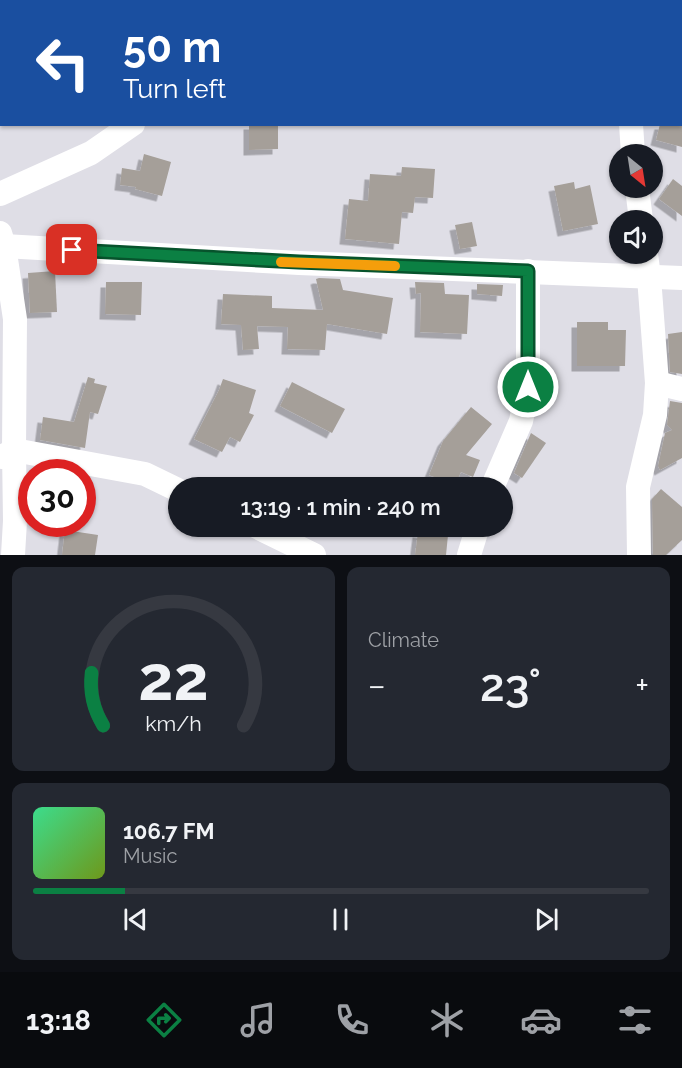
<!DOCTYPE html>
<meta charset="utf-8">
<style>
:root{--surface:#171b24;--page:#242831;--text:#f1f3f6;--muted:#9ea1a6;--line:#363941;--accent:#0b8043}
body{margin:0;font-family:Raleway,sans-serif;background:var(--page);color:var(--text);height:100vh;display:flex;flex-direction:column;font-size:22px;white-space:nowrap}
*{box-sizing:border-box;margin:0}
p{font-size:20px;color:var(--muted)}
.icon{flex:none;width:33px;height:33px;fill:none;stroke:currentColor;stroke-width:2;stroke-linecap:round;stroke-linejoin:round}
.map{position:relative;height:555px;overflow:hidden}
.panel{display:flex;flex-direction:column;gap:12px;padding:12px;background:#0d0f14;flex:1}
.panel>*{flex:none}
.top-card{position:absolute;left:0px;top:0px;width:682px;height:126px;box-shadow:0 2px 4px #0004;background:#1a4fa0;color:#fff;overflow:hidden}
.needle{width:39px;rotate:150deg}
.buttons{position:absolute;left:609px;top:144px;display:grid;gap:12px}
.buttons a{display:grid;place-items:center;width:54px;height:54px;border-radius:50%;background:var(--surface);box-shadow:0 2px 4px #0004;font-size:30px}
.speed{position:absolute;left:18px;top:459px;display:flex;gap:12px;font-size:30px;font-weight:700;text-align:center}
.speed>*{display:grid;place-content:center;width:78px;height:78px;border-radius:50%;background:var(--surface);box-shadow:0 2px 4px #0004;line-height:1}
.speed .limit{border:9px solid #d22;background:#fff;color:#111}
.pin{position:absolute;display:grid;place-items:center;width:51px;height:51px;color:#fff;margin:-26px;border-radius:12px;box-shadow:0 3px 9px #0006}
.me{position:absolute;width:66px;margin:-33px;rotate:0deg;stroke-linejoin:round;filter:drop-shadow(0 0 4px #0008)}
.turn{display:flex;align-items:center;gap:21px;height:126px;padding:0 24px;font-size:27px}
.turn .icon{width:78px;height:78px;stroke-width:2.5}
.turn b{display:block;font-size:42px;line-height:51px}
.big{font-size:45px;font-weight:600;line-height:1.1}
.panel .card{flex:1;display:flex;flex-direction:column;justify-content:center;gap:9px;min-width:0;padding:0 21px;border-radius:12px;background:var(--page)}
.panel .dial{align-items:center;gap:0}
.dial svg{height:156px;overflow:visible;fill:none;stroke:var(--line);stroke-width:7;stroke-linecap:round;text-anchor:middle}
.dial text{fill:var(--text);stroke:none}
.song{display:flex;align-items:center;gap:18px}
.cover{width:72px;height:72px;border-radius:9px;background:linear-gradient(135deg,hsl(150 70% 55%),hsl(80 70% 35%))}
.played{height:6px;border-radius:3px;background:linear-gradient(90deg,var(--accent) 15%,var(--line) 15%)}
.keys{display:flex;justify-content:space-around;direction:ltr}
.heat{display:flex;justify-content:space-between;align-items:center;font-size:33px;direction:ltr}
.panel .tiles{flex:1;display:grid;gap:12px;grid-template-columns:1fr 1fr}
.card:last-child{grid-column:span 2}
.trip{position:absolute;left:168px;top:477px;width:345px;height:60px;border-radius:30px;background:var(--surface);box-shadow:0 2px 4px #0004;font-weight:600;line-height:60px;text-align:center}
.tabs{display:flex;height:96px;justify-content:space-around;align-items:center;background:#090b0e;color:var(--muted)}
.tabs .icon{width:42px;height:42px}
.tabs .current{color:var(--accent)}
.tabs b{font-size:27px;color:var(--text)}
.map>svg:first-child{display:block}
</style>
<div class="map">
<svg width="682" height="555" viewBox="0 0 682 555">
<defs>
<filter id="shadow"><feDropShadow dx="-5.5" dy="5.5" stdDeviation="0" flood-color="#0004"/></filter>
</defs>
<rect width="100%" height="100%" fill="#dfdee6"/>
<g fill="#a59f99" filter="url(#shadow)">
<path d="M249 124H278V149L249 150Z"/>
<path d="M660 124H682V147L656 140Z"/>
<path d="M144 154 171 162 162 196 135 189 136 187 120 185 122 168 140 171Z"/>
<path d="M402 167 435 169 433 198 415 197 413 213 402 212 399 244 345 239 349 199 368 201 370 174 401 176Z"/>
<path d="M673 179 682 186V216L659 199Z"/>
<path d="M574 182 575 189 590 185 598 224 563 231 554 186Z"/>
<path d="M472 222 477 246 460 249 455 225Z"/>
<path d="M55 271 57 312 30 313 28 273Z"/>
<path d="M319 278 340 279 343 290 393 298 387 334 327 324 325 350 287 349 288 327 257 326 259 349 243 350 241 325 221 324 223 294 272 296V308L323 310 316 279Z"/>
<path d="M106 282H142L141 315 105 314Z"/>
<path d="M415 282 444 283 445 294 469 295 467 334 420 332 421 293 416 294Z"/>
<path d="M477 284 503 285 502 296 477 294Z"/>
<path d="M577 322H608V330H626L625 366H577Z"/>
<path d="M682 332V374L670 372 668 334Z"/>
<path d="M88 377 95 379 94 383 107 386 98 414 90 412 85 448 40 440 43 417 74 422Z"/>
<path d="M223 379 256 390 249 413 254 415 240 442 230 437 222 452 194 439 219 390Z"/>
<path d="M292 382 345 409 332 433 280 406Z"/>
<path d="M670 401 682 403V458L660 470 658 466 665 433 672 430 667 425Z"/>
<path d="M471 407 492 424 466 455 480 460 473 477 461 472 455 485 429 475 443 441Z"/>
<path d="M531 433 546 443 522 478 514 473Z"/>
<path d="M661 489 682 507V540L666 555H653L652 499Z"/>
<path d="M65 530 98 535 95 555H62Z"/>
<path d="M418 532 448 535 446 555H415Z"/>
</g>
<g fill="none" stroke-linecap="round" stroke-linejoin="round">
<g stroke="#fff" stroke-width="24">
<path d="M283 0V2"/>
<path d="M403 2 408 0"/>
<path d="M626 2V0"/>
<path d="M631 124 633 154"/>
<path d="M637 188 641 220"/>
<path d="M0 194 91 153 133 124"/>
<path d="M0 233 4 246 15 319 14 450 15 521 13 555"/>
<path d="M4 246 299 263 682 278"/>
<path d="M657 383 682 389"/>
<path d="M2 457 14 450 145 474 178 490"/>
<path d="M492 488 521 421 528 387V271"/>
<path d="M255 526 314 555"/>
<path d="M469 555 478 526"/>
<path d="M639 555 638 487 655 415 657 383 649 277 646 254"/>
</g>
</g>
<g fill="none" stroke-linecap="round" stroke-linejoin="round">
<defs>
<path id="route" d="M72 250 299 262 528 271V387"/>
</defs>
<use href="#route" stroke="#07532c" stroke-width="15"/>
<use href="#route" stroke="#0b8043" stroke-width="10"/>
<path stroke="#f59e0b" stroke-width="10" d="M281 262 395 266"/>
</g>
</svg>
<div class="buttons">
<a><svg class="needle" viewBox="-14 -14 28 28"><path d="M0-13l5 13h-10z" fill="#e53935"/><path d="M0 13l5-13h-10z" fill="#9ea1a6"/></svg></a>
<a><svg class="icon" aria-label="sound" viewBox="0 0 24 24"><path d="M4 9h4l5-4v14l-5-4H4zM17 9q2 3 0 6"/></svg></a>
</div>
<div class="speed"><div class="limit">30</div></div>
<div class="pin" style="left:72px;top:250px;background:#d93025"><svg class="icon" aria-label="arrive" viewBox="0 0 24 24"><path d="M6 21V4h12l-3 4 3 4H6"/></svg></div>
<svg class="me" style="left:528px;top:387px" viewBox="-20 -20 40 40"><circle r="17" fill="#0b8043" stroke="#fff" stroke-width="3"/><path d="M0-11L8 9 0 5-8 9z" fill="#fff"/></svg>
<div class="trip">13:19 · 1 min · 240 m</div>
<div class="top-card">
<div class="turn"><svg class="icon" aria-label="left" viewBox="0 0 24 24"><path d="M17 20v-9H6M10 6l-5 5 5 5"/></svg><div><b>50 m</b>Turn left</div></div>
</div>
</div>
<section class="panel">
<div class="tiles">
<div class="card dial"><svg viewBox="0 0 100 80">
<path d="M14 69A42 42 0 1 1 86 69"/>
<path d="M14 69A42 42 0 0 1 8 42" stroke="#0b8043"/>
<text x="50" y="56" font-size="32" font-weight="700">22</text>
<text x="50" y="72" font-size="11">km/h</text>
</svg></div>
<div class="card"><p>Climate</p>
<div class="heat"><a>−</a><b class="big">23°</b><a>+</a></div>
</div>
<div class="card">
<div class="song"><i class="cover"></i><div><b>106.7 FM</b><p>Music</p></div></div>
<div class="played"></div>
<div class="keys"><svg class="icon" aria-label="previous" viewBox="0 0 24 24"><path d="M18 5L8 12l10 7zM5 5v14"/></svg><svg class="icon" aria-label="pause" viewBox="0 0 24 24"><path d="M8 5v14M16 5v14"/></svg><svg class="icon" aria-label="next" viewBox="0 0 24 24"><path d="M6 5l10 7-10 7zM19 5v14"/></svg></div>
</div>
</div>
</section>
<nav class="tabs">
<b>13:18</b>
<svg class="icon current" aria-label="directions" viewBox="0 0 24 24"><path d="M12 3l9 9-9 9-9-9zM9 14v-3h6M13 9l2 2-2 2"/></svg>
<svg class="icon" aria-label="music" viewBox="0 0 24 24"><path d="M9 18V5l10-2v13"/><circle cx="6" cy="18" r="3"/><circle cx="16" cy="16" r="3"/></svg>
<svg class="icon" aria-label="phone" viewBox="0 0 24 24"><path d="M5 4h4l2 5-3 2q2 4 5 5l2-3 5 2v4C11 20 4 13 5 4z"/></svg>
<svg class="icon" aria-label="climate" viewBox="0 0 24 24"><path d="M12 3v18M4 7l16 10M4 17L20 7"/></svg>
<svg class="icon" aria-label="car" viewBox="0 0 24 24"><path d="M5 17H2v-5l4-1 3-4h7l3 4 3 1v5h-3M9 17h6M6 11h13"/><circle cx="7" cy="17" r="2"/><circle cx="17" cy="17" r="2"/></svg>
<svg class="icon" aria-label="filters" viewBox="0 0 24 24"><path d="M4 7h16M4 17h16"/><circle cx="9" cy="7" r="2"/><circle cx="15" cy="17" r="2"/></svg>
</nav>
